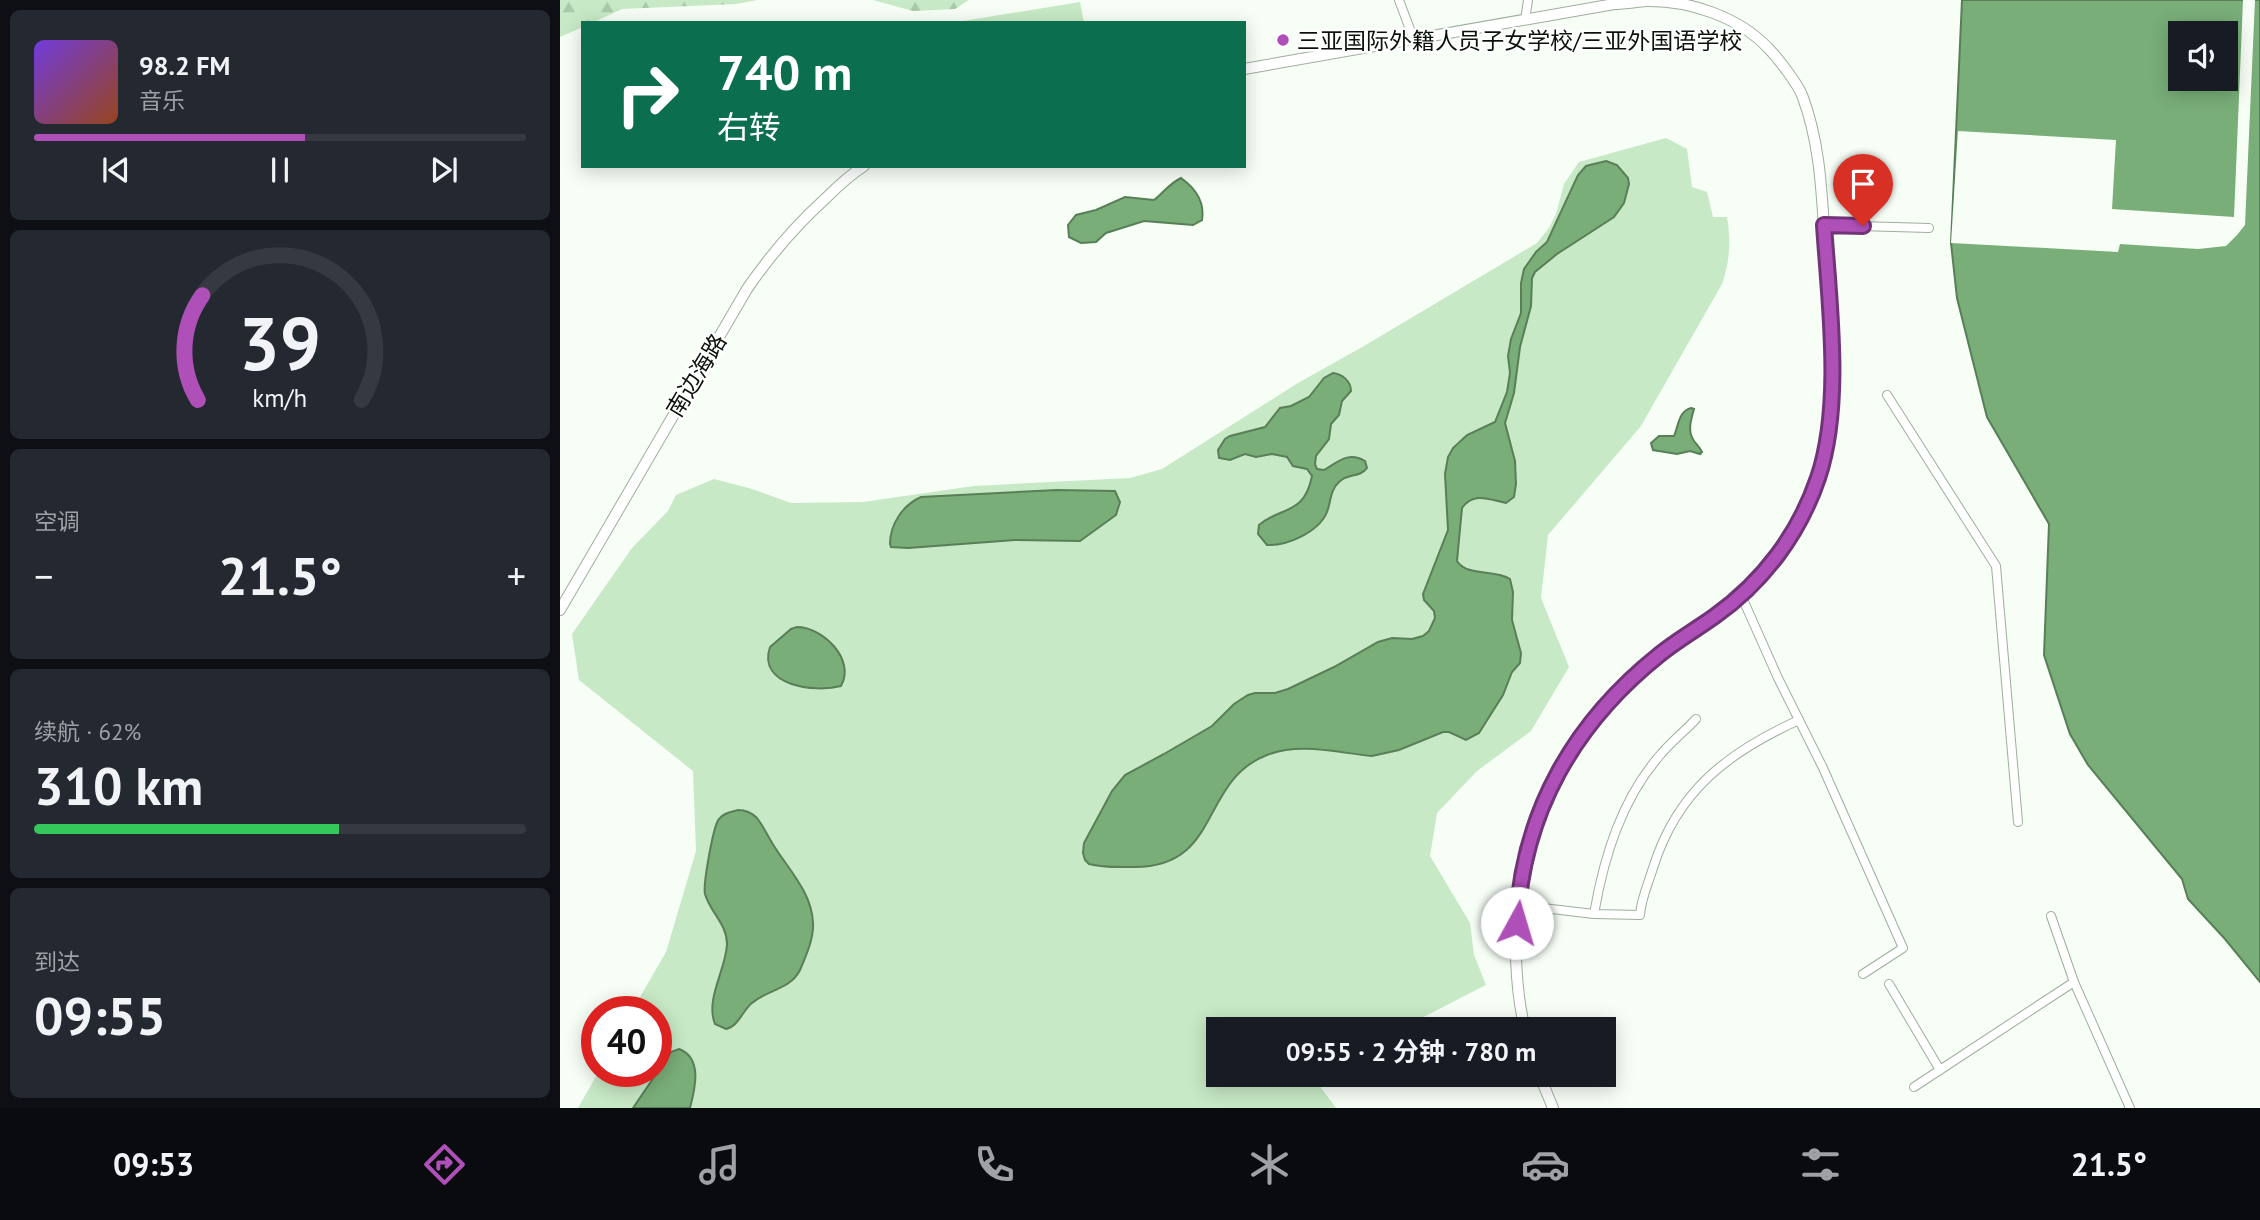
<!DOCTYPE html>
<html lang="zh">
<meta charset="utf-8">
<style>
:root{--surface:#171b24;--page:#242831;--text:#f1f3f6;--muted:#9ea1a6;--line:#363941;--accent:#af50b8}
body{margin:0;font-family:"PT Sans","Noto Sans SC",sans-serif;background:var(--page);color:var(--text);height:100vh;display:flex;flex-direction:column;font-size:26px;white-space:nowrap}
*{box-sizing:border-box;margin:0}
p{font-size:23px;color:var(--muted)}
.icon{flex:none;width:38px;height:38px;fill:none;stroke:currentColor;stroke-width:2;stroke-linecap:round;stroke-linejoin:round}
.map{position:relative;flex:1;overflow:hidden}
.sheet{display:flex;flex-direction:column;gap:10px;padding:10px;background:#0d0f14;width:560px}
.sheet>*{flex:none}
.banner{position:absolute;left:21px;top:21px;width:665px;height:147px;border-radius:0px;box-shadow:0 4px 18px #0003;background:#0b6e4f;color:#fff;overflow:hidden}
.fabs{position:absolute;left:1608px;top:21px;display:grid;gap:14px}
.fabs a{display:grid;place-items:center;width:70px;height:70px;border-radius:0px;background:var(--surface);box-shadow:0 4px 18px #0003;font-size:35px}
.speed{position:absolute;left:21px;top:996px;display:flex;gap:14px;font-size:35px;font-weight:700;text-align:center}
.speed>*{display:grid;place-content:center;width:91px;height:91px;border-radius:50%;background:var(--surface);box-shadow:0 4px 18px #0003;line-height:1}
.speed .limit{border:10px solid #d22;background:#fff;color:#111}
.pin{position:absolute;display:grid;place-items:center;width:60px;height:60px;color:#fff;margin:-72px -30px;border-radius:50% 50% 50% 0;rotate:-45deg;box-shadow:0 0 7px #0007}
.pin .icon{rotate:45deg}
.me{position:absolute;width:77px;margin:-38px;rotate:6deg;stroke-linejoin:round;filter:drop-shadow(0 0 5px #0008)}
.turn{display:flex;align-items:center;gap:24px;height:147px;padding:0 21px;font-size:32px}
.turn .icon{width:91px;height:91px;stroke-width:2.5}
.turn b{display:block;font-size:49px;line-height:60px}
.big{font-size:52px;font-weight:700;line-height:1.1}
.sheet .card{flex:1;display:flex;flex-direction:column;justify-content:center;gap:10px;min-width:0;padding:0 24px;border-radius:10px;background:var(--page)}
.sheet .dial{align-items:center;gap:0}
.dial svg{height:182px;overflow:visible;fill:none;stroke:var(--line);stroke-width:7;stroke-linecap:round;text-anchor:middle}
.dial text{fill:var(--text);stroke:none}
.song{display:flex;align-items:center;gap:21px}
.cover{width:84px;height:84px;border-radius:10px;background:linear-gradient(135deg,hsl(260 70% 55%),hsl(20 70% 35%))}
.played{height:7px;border-radius:4px;background:linear-gradient(90deg,var(--accent) 55%,var(--line) 55%)}
.keys{display:flex;justify-content:space-around;direction:ltr}
.heat{display:flex;justify-content:space-between;align-items:center;font-size:38px;direction:ltr}
.charge{height:10px;border-radius:5px;background:linear-gradient(90deg,#34c759 62%,var(--line) 0)}
.trip{position:absolute;left:646px;top:1017px;width:410px;height:70px;border-radius:0px;background:var(--surface);box-shadow:0 4px 18px #0003;font-weight:700;line-height:70px;text-align:center}
.tabs{display:flex;height:112px;justify-content:space-around;align-items:center;background:#090b0e;color:var(--muted)}
.tabs .icon{width:49px;height:49px}
.tabs .selected{color:var(--accent)}
.tabs b{font-size:32px;color:var(--text)}
main{display:flex;flex:1;min-height:0}
.map>svg:first-child{display:block}
</style>
<main>
<section class="sheet">
<div class="card">
<div class="song"><i class="cover"></i><div><b>98.2 FM</b><p>音乐</p></div></div>
<div class="played"></div>
<div class="keys"><svg class="icon" aria-label="previous" viewBox="0 0 24 24"><path d="M18 5L8 12l10 7zM5 5v14"/></svg><svg class="icon" aria-label="pause" viewBox="0 0 24 24"><path d="M8 5v14M16 5v14"/></svg><svg class="icon" aria-label="next" viewBox="0 0 24 24"><path d="M6 5l10 7-10 7zM19 5v14"/></svg></div>
</div>
<div class="card dial"><svg viewBox="0 0 100 80">
<path d="M14 69A42 42 0 1 1 86 69"/>
<path d="M14 69A42 42 0 0 1 16 23" stroke="#af50b8"/>
<text x="50" y="56" font-size="32" font-weight="700">39</text>
<text x="50" y="72" font-size="11">km/h</text>
</svg></div>
<div class="card"><p>空调</p>
<div class="heat"><a>−</a><b class="big">21.5°</b><a>+</a></div>
</div>
<div class="card"><p>续航 · 62%</p><b class="big">310 km</b><div class="charge"></div></div>
<div class="card"><p>到达</p><b class="big">09:55</b></div>
</section>
<div class="map">
<svg width="1700" height="1108" viewBox="0 0 1700 1108">
<defs>
<pattern id="forest-firs" width="22" height="20" patternUnits="userSpaceOnUse" patternTransform="scale(1.75)"><rect width="22" height="20" fill="#c7e9c5"/><path d="M5 1l3.5 6h-7zM16 11l3.5 6h-7z" fill="#aac7a8"/></pattern>
</defs>
<rect width="100%" height="100%" fill="#f6fef6"/>
<g fill="#c7e9c5">
<path d="M520 2 524 23H397V22Z"/>
<path d="M1106 138 1127 149 1132 187 1147 192 1153 217H1167C1171 241 1170 261 1162 284L1081 426 988 535 981 598 1009 667 971 731 917 771 877 813 870 856 910 923 914 955 926 985 840 1029H658V1074L773 1075 759 1085 776 1108H18L39 1071H96V1012L72 1011 106 952 136 851 133 771 19 680 12 634 72 548 108 511 116 495 154 479 192 489 231 503 303 502 414 486 570 478 602 469 738 383 804 346 977 243 989 228 996 214 1004 184 1019 162Z"/>
</g>
<g fill="url(#forest-firs)">
<path d="M0 0H197L176 4 62 9 32 23H23V27L0 37Z"/>
<path d="M313 0H409L395 9 353 11Z"/>
</g>
<g fill="#79ae78" stroke="#587f57" stroke-width="2" fill-rule="evenodd">
<path d="M1402 0H1700V982L1665 939 1628 899 1622 879 1528 765 1510 734 1484 655 1489 524 1427 417 1397 298 1391 243ZM1620 33H1666V79H1620Z"/>
<path d="M1046 161 1057 165 1068 178 1069 184 1064 203 1054 217 997 254 975 272 972 278 971 306 960 347 954 393 945 423 955 461 956 484 954 497 946 503C930 500 914 491 902 508L897 561C907 577 935 569 950 579L953 592 952 620 961 653 960 663 952 672 943 695 919 733 906 740 889 732H883L839 750 812 756C778 753 740 742 707 755 639 781 662 869 572 867 558 867 543 868 529 864L525 860 523 853 524 843 552 791 565 775 604 754 652 726 674 704 688 695 695 693H715L728 689 774 667 818 642 832 638 852 639 863 636 869 631 875 618 874 611 864 600 863 594 888 530 885 474 888 457 893 448 907 435 935 422 947 392 950 373 948 356 951 339 961 313V283L964 269 976 252 987 242 1018 175 1026 166Z"/>
<path d="M621 178C635 188 645 202 642 220L633 225 584 221 546 233 536 242 521 243 509 237 508 225 516 215 536 210 565 197 594 200C603 193 610 183 621 178Z"/>
<path d="M773 373C782 374 791 381 791 391L782 401 779 415 771 424 769 439 756 456 755 464 757 469 764 470C778 462 788 451 805 461L807 468C800 478 787 473 779 482 770 490 771 502 767 512 759 532 727 546 707 545L698 534 699 525C721 506 744 516 752 476L747 469 733 466 727 457 712 454 696 457 685 454 670 460 659 458 658 450 665 439 670 436 705 427 720 408 731 406 749 397 764 378Z"/>
<path d="M1131 408 1134 409C1131 420 1127 431 1134 441 1137 445 1140 448 1142 452L1140 454 1130 451 1117 454 1093 450 1091 443 1099 436H1114C1119 425 1118 412 1131 408Z"/>
<path d="M497 490 555 491 560 502 556 515 520 541 455 540 348 548 331 547 330 544C330 524 343 505 361 497Z"/>
<path d="M237 627C263 627 296 660 281 686 255 693 197 686 210 647L231 629Z"/>
<path d="M178 810C186 810 192 813 197 818 204 827 208 837 214 846 229 870 252 893 253 923 254 938 246 956 240 970 230 990 208 989 192 1003 182 1011 179 1026 166 1029L155 1024C145 999 166 970 167 944 167 924 150 912 145 894 143 885 153 826 159 819 163 813 171 812 178 810Z"/>
<path d="M119 1049C143 1058 135 1089 130 1108H73L111 1052Z"/>
</g>
<path fill="#f6fef6" d="M1683 0H1695L1685 225 1677 235 1666 246 1638 249 1560 244 1558 252 1391 243 1398 131 1556 140 1552 209 1674 217Z"/>
<g fill="none" stroke-linecap="round" stroke-linejoin="round">
<defs>
<g id="minor">
<path d="M839 0 854 40"/>
<path d="M965 20 968 0"/>
<path d="M1264 225 1369 228"/>
<path d="M1327 395 1436 566 1458 822"/>
<path d="M1181 595 1218 678 1263 768 1343 948 1303 974"/>
<path d="M957 905 1034 914 1080 915C1081 899 1088 884 1093 868 1117 791 1168 752 1239 720"/>
<path d="M1034 914C1044 856 1062 798 1101 754 1112 741 1125 731 1136 719"/>
<path d="M1491 916 1514 982 1570 1108"/>
<path d="M1329 984 1380 1070"/>
<path d="M1354 1087 1514 982"/>
</g>
<g id="tertiary">
<path d="M684 69 1054 4C1065 4 1075 2 1086 1 1129 0 1179 17 1208 48 1218 58 1237 83 1242 95 1262 147 1262 204 1266 259 1269 301 1272 344 1271 387 1271 406 1272 426 1268 444 1263 467 1255 490 1244 511 1231 537 1215 563 1194 584 1157 621 1109 643 1071 678 993 749 953 854 956 959 957 983 959 1006 965 1029"/>
<path d="M0 610 187 289C211 254 234 227 266 198 278 186 290 175 304 166"/>
<path d="M979 1074 993 1108"/>
</g>
</defs>
<use href="#minor" stroke="#9daf9c" stroke-width="10"/>
<use href="#tertiary" stroke="#9daf9c" stroke-width="12"/>
<use href="#minor" stroke="#fff" stroke-width="8"/>
<use href="#tertiary" stroke="#fff" stroke-width="10"/>
</g>
<g fill="none" stroke-linecap="round" stroke-linejoin="round">
<defs>
<path id="route" d="M957 923C962 813 1014 723 1099 655 1116 641 1137 629 1155 616 1203 582 1239 534 1258 478 1283 405 1269 301 1264 225L1303 226"/>
</defs>
<use href="#route" stroke="#723478" stroke-width="18"/>
<use href="#route" stroke="#af50b8" stroke-width="12"/>
</g>
<circle fill="#af50b8" stroke="#fff" stroke-width="2.5" cx="723" cy="40" r="7"/>
<g text-anchor="middle" dominant-baseline="central" stroke-width="5" stroke-linejoin="round" paint-order="stroke">
<g font-size="23" fill="#0b120b" stroke="#fff" text-anchor="start">
<text x="737" y="40">三亚国际外籍人员子女学校/三亚外国语学校</text>
</g>
<g font-size="23" fill="#0b120b" stroke="#fff">
<text transform="translate(136 375) rotate(-59)">南边海路</text>
</g>
</g>
</svg>
<div class="fabs">
<a><svg class="icon" aria-label="sound" viewBox="0 0 24 24"><path d="M4 9h4l5-4v14l-5-4H4zM17 9q2 3 0 6"/></svg></a>
</div>
<div class="speed"><div class="limit">40</div></div>
<div class="pin" style="left:1303px;top:226px;background:#d93025"><svg class="icon" aria-label="arrive" viewBox="0 0 24 24"><path d="M6 21V4h12l-3 4 3 4H6"/></svg></div>
<svg class="me" style="left:957px;top:923px" viewBox="-20 -20 40 40"><circle r="19" fill="#fff"/><path d="M0-13L10 11 0 6-10 11z" fill="#af50b8"/></svg>
<div class="trip">09:55 · 2 分钟 · 780 m</div>
<div class="banner">
<div class="turn"><svg class="icon" aria-label="right" viewBox="0 0 24 24"><path d="M7 20v-9h11M14 6l5 5-5 5"/></svg><div><b>740 m</b>右转</div></div>
</div>
</div>
</main>
<nav class="tabs">
<b>09:53</b>
<svg class="icon selected" aria-label="directions" viewBox="0 0 24 24"><path d="M12 3l9 9-9 9-9-9zM9 14v-3h6M13 9l2 2-2 2"/></svg>
<svg class="icon" aria-label="music" viewBox="0 0 24 24"><path d="M9 18V5l10-2v13"/><circle cx="6" cy="18" r="3"/><circle cx="16" cy="16" r="3"/></svg>
<svg class="icon" aria-label="phone" viewBox="0 0 24 24"><path d="M5 4h4l2 5-3 2q2 4 5 5l2-3 5 2v4C11 20 4 13 5 4z"/></svg>
<svg class="icon" aria-label="climate" viewBox="0 0 24 24"><path d="M12 3v18M4 7l16 10M4 17L20 7"/></svg>
<svg class="icon" aria-label="car" viewBox="0 0 24 24"><path d="M5 17H2v-5l4-1 3-4h7l3 4 3 1v5h-3M9 17h6M6 11h13"/><circle cx="7" cy="17" r="2"/><circle cx="17" cy="17" r="2"/></svg>
<svg class="icon" aria-label="filters" viewBox="0 0 24 24"><path d="M4 7h16M4 17h16"/><circle cx="9" cy="7" r="2"/><circle cx="15" cy="17" r="2"/></svg>
<b>21.5°</b>
</nav>
